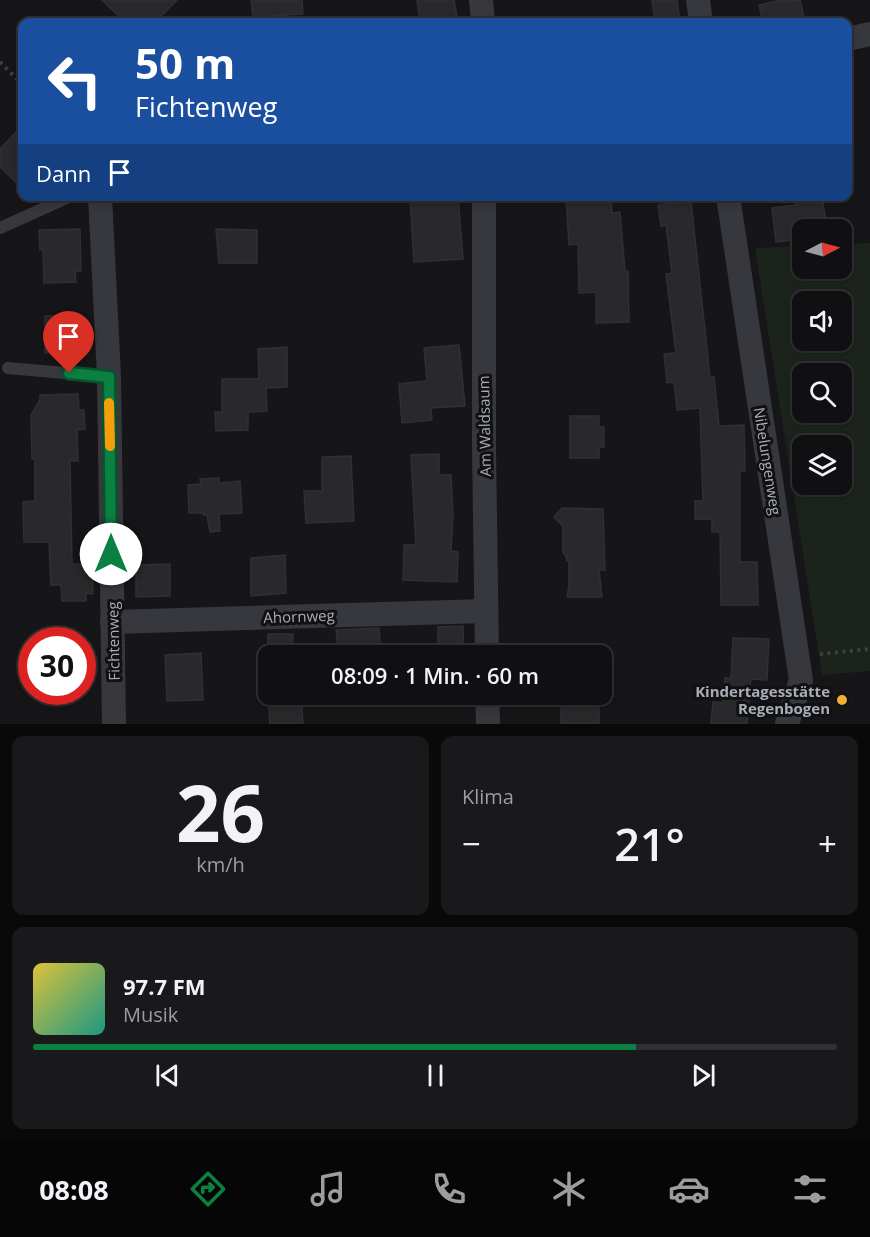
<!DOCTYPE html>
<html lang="de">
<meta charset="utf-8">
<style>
:root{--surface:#101012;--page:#19191b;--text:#f1f3f6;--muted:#9c9d9f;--line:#303032;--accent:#0b8043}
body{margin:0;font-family:"Open Sans",sans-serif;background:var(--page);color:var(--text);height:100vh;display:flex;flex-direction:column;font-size:22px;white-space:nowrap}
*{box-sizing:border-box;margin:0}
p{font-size:20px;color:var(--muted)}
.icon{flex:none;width:33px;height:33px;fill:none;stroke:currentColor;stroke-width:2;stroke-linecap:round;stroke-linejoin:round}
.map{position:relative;height:724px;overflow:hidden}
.panel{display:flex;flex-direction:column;gap:12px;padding:12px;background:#09090a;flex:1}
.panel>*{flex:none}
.top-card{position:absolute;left:18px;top:18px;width:834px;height:183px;border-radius:12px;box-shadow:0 3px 9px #0003,0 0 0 2px var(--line);background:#1a4fa0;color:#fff;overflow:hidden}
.needle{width:39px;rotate:84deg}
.controls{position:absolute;left:792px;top:219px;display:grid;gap:12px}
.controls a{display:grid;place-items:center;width:60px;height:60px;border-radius:12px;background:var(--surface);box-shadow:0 3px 9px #0003,0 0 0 2px var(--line);font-size:30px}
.speed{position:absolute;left:18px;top:627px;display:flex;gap:12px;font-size:30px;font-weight:700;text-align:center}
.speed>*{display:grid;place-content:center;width:78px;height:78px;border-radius:50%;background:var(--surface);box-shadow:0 3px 9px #0003,0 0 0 2px var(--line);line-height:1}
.speed .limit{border:9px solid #d22;background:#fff;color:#111}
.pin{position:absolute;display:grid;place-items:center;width:51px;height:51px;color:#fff;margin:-62px -26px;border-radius:50% 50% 50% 0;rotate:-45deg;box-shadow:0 0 6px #0007}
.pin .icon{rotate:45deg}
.me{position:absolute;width:66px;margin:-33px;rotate:0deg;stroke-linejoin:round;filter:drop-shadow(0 0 4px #0008)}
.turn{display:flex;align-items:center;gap:21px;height:126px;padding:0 18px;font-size:27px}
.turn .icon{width:78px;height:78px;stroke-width:2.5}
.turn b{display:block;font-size:42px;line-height:51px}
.then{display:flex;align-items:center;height:57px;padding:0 18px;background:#0003;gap:12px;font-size:22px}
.big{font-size:45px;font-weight:600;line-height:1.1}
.panel .widget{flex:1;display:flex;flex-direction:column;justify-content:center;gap:9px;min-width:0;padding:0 21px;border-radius:12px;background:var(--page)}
.panel .dial{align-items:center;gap:0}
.dial b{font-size:78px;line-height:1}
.song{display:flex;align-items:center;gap:18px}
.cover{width:72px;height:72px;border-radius:9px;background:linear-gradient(135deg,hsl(50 70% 55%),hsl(170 70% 35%))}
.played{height:6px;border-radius:3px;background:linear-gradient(90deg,var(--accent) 75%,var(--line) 75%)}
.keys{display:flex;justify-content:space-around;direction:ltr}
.heat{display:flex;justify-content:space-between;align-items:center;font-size:33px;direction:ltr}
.panel .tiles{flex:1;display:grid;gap:12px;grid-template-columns:1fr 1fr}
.widget:last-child{grid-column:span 2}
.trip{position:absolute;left:258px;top:645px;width:354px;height:60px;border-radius:12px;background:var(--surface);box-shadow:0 3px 9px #0003,0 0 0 2px var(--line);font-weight:600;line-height:60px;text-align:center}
.tabs{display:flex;height:96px;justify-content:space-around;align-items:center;background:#060607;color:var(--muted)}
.tabs .icon{width:42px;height:42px}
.tabs .selected{color:var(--accent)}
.tabs b{font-size:27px;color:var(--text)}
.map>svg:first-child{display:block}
</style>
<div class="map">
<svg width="870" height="724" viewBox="0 0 870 724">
<rect width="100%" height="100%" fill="#161618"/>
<path fill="#1c231d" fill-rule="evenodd" d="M870 243V671L822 675 755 248 802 246V268H842V244ZM802 302H842V340H802ZM802 374H842V412H802ZM802 446H842V484H802Z"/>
<g fill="#29292c" stroke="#303034" stroke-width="1.5">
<path d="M102 0H177L155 22H125Z"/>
<path d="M251 0H302L303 14 253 17Z"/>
<path d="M417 0H454L458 22H420Z"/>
<path d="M652 0H677L680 22H655Z"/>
<path d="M782 0H800L805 22H763L759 5Z"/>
<path d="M22 126V188L0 167V149Z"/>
<path d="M410 196H458L463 259 414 262Z"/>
<path d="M566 196H611L612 213 620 212 625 271H628L629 322 596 323V292L579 293 578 244 569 245Z"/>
<path d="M795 196H822L827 230H801L802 239 776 242 772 208 796 205Z"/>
<path d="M691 201 710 377H714L719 426 744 425 745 471H740V562H757L758 605H721L720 532H712V519H695V501H703L700 408 677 410 674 382 667 383 664 354 676 353 666 274 672 273 666 225 661 226 658 205Z"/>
<path d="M80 229 81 271H75L76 282 44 283 43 250H40L39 230Z"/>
<path d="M216 229 257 230V263H219Z"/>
<path d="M81 315 82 352 45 353V316Z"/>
<path d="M459 345 465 406 431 408 432 420 402 423 399 384 427 381 424 348Z"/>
<path d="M287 347V387L266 388 267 411 248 412V430L216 431 215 412H222V379H259L258 349Z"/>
<path d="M78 394 79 410H84L85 429 77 430 78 461H70L72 564H85V573H92L93 594 86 593V601H62L61 585H51L49 542H24L23 502 35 501V459H32L31 415 40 400V395Z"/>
<path d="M570 416H599V427H604V447H599V458H570Z"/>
<path d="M439 454V475H451L453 516 451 551 458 552 457 582 403 580 404 545H416L411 455Z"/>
<path d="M351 456 354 521 306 523 304 491H322V457Z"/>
<path d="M219 478V483L240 481 242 513 219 514 220 531 210 532 207 515H203V513H189L188 485 201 484 200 479Z"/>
<path d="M562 508 603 509 605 570H599L602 597H567L569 586V561H567L566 556 563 552V526L554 517Z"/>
<path d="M285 555 286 593 251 596V558Z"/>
<path d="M170 564V596L136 597V565Z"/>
<path d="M463 626 464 656H438V627Z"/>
<path d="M379 628 381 656H339L336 630Z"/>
<path d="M268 634H293L292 656H268Z"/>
<path d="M733 638 769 639 767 680 751 679 747 724H711L713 702 722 703 725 678H731Z"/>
<path d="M201 653 203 700 167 701 165 655Z"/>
<path d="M268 694H301L303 724H270Z"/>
<path d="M570 694H599V724H561V702H570Z"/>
</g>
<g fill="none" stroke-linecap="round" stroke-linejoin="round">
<g stroke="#3d3f44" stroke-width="4" stroke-dasharray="3 4.5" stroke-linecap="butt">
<path d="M0 62 22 84"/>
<path d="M820 654 870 649"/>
</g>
<g stroke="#37383d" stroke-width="12">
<path d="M0 228 71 196"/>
<path d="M8 368 109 377"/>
</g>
<g stroke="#37383d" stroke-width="24">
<path d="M481 0 483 22"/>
<path d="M698 0 701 22"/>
<path d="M848 39 870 34"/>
<path d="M100 196 109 377 114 724"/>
<path d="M484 196V447L487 656"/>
<path d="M728 196 801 680 787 724"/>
<path d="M112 622 486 611"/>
<path d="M487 694 488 724"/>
</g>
</g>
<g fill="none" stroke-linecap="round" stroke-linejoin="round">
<defs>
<path id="route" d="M69 373 109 377 111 554"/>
</defs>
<use href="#route" stroke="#07532c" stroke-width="15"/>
<use href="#route" stroke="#0b8043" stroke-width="10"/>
<path stroke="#f59e0b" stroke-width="10" d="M109 403 110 446"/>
</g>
<circle fill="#f2b134" stroke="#111113" stroke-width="2" cx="842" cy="700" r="6"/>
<g text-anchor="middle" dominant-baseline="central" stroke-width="6" stroke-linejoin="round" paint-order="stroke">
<g font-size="15" fill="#a8adb8" stroke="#111113">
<text transform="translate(484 426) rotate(-91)">Am Waldsaum</text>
<text transform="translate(768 461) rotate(81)">Nibelungenweg</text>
<text transform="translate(299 616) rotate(-2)">Ahornweg</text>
<text transform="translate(113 641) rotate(-91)">Fichtenweg</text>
</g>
<g font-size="15" font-weight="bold" fill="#a8adb8" stroke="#111113" text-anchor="end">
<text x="830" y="691">Kindertagesstätte<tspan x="830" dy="17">Regenbogen</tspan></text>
</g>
</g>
</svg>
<div class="controls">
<a><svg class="needle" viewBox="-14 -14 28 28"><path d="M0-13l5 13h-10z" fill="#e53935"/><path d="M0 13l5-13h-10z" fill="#9c9d9f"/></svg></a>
<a><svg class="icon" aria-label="sound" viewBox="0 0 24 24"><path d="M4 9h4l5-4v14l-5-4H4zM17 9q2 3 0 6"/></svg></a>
<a><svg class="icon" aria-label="search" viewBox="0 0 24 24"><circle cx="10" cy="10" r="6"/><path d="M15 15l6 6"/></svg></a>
<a><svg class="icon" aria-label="layers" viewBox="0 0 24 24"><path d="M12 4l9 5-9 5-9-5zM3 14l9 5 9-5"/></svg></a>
</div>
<div class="speed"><div class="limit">30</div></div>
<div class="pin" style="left:69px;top:373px;background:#d93025"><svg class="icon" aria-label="arrive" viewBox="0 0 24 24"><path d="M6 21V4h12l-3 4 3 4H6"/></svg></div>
<svg class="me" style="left:111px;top:554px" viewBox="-20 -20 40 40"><circle r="19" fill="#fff"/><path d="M0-13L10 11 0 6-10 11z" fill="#0b8043"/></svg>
<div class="trip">08:09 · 1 Min. · 60 m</div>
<div class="top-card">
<div class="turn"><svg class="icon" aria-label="left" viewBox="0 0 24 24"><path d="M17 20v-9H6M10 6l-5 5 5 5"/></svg><div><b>50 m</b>Fichtenweg</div></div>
<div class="then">Dann<svg class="icon" aria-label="arrive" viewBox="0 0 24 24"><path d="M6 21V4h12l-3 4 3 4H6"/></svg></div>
</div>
</div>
<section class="panel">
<div class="tiles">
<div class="widget dial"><b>26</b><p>km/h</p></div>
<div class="widget"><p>Klima</p>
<div class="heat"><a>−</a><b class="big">21°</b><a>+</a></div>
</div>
<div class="widget">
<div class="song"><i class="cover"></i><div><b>97.7 FM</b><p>Musik</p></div></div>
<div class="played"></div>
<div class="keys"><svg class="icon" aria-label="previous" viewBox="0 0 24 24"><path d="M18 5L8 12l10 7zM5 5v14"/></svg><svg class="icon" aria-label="pause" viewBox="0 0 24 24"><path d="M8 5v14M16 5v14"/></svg><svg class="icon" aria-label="next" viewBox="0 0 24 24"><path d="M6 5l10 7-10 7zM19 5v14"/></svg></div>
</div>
</div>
</section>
<nav class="tabs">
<b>08:08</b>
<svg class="icon selected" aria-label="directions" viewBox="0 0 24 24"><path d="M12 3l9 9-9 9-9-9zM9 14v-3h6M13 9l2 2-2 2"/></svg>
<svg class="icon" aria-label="music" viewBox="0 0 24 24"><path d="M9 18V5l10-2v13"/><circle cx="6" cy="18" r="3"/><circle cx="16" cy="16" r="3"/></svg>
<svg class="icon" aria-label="phone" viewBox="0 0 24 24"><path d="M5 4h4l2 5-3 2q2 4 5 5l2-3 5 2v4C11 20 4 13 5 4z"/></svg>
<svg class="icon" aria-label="climate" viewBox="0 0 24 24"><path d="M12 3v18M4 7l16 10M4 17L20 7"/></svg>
<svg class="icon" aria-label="car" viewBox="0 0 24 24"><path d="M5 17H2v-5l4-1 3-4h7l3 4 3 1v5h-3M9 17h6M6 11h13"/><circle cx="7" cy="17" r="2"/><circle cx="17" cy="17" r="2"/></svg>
<svg class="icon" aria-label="filters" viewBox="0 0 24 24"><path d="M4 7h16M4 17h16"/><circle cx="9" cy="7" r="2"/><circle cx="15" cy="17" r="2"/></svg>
</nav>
